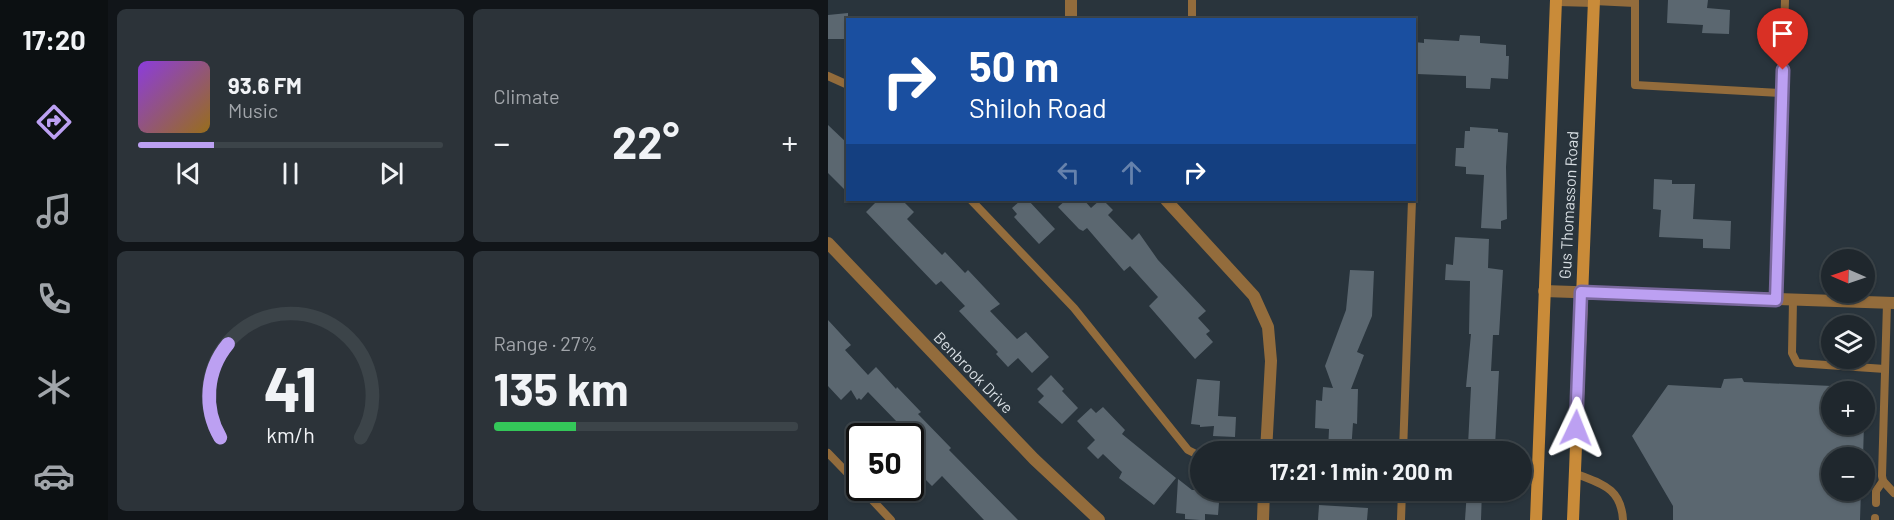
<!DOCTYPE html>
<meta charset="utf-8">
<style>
:root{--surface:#1f272d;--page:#2c3339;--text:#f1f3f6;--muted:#a1a5aa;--line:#3c4449;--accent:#bca0f2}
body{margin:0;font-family:Barlow,sans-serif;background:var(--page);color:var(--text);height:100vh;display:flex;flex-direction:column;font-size:22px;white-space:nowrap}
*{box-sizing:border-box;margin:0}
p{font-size:20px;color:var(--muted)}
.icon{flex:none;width:33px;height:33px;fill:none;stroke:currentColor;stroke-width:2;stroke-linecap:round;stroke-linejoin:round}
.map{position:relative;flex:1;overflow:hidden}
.details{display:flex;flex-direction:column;gap:9px;padding:9px;background:#111519;width:720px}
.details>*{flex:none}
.hud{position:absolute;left:18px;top:18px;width:570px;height:183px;border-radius:0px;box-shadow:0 2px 4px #0004,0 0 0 2px var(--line);background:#1a4fa0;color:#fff;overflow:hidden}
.needle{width:39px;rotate:272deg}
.tools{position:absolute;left:993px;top:249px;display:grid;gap:12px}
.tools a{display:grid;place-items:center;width:54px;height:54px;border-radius:50%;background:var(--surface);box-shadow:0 2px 4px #0004,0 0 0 2px var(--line);font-size:30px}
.speed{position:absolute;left:18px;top:423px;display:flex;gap:12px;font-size:30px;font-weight:700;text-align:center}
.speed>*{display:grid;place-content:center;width:78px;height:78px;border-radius:50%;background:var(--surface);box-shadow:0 2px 4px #0004,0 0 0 2px var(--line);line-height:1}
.speed .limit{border:3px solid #111;border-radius:9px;background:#fff;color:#111}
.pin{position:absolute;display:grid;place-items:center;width:51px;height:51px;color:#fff;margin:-62px -26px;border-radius:50% 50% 50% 0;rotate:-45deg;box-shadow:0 0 6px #0007}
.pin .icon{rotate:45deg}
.me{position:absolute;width:66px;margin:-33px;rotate:2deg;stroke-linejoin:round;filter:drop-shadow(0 0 4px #0008)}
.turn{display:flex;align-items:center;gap:21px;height:126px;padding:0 24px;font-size:27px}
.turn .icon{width:78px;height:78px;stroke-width:2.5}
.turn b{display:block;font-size:42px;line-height:51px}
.lanes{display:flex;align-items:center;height:57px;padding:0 24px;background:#0003;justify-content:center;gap:30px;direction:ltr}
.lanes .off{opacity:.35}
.big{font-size:45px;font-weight:700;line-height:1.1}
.details .widget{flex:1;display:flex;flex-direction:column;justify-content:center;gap:9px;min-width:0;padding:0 21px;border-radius:9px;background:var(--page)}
.details .dial{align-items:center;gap:0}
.dial svg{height:156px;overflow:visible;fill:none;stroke:var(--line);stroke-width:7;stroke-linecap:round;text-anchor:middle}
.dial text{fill:var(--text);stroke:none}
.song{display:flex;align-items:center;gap:18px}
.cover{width:72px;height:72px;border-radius:9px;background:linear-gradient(135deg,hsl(270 70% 55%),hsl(40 70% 35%))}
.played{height:6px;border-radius:3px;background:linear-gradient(90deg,var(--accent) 25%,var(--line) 25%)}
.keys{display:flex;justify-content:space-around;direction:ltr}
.heat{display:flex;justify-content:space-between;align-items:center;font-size:33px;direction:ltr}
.charge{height:9px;border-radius:4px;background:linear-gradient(90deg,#34c759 27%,var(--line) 0)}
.details .tiles{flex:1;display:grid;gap:9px;grid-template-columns:repeat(2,1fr)}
.trip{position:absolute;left:362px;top:441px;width:342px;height:60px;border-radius:30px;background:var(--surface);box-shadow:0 2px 4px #0004,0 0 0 2px var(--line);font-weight:700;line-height:60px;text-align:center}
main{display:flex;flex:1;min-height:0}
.tabs{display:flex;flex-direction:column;width:108px;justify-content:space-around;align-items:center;background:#0c1012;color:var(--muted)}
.tabs .icon{width:42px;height:42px}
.tabs .selected{color:var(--accent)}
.tabs b{font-size:27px;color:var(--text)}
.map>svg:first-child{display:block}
</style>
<main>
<nav class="tabs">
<b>17:20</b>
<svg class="icon selected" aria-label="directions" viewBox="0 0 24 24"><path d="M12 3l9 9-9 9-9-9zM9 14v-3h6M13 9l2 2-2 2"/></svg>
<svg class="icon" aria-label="music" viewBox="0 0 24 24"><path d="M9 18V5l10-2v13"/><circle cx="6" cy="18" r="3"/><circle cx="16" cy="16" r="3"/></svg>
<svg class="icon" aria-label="phone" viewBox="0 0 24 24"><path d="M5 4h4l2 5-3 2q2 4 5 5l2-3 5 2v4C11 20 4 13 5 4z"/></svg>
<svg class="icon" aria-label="climate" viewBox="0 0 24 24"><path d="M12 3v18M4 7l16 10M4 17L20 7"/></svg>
<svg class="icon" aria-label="car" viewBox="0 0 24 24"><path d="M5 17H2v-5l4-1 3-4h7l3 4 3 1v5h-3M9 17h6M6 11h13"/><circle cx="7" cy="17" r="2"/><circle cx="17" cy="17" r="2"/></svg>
</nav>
<section class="details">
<div class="tiles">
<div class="widget">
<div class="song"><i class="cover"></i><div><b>93.6 FM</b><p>Music</p></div></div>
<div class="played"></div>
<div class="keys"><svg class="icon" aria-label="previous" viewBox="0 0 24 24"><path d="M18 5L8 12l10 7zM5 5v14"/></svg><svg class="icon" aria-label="pause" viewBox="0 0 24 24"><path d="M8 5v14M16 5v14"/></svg><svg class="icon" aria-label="next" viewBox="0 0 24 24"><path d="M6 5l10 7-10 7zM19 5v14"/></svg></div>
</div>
<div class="widget"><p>Climate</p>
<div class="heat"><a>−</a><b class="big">22°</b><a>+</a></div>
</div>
<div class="widget dial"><svg viewBox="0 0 100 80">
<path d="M14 69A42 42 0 1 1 86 69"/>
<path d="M14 69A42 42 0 0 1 18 21" stroke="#bca0f2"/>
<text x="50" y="56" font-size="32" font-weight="700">41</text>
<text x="50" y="72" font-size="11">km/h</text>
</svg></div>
<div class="widget"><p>Range · 27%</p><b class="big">135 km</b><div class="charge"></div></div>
</div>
</section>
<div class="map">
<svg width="1066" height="520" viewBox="0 0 1066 520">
<rect width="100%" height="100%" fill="#29343c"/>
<g fill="#5b6770">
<path d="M840 0H880L879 8 902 10 901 34 874 33 875 25 839 23Z"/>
<path d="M20 13V39H0V15Z"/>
<path d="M632 35 652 36V43L678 45V56H681L680 79 663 78 662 89 638 88V76L589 74V71L586 70V42L596 43V39L631 41Z"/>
<path d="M0 125 20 144V193L0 173Z"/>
<path d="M642 127 670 129V132L680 133 678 167 679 219 673 221V229L653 228 656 175 638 174V167L627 166 628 148H636L637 131H642Z"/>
<path d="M826 179 844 180V184H867L865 219 903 221 902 249 875 248V239L831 237 833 210 825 209Z"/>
<path d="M50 200H74L86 212 79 219 114 255 117 252 137 273 140 270 172 304 162 311 189 339 198 332 221 357 204 373 190 358 180 367 168 354 170 352 131 311 137 306 113 281 108 285 38 212Z"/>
<path d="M193 200H200L227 229 211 244 186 217 189 214 184 208Z"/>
<path d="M238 200H256L263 208 272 200H275L285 210 280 215 304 240 311 233 330 260 378 311 370 318 382 331 378 334 385 342 367 359 321 306 330 297 302 266 296 271 259 228 255 231 251 229 230 207Z"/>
<path d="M627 237 661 239 660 268 675 270 671 335H665L663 371H671L667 446 640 445 643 387H638L643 334H641L642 281 617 280 618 264 625 265Z"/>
<path d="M522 270 546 271 544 316 529 352 536 355 523 389H530L529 424 525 423 523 452H500L501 429 487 428 488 400 494 401 495 387 505 388 497 366 518 310Z"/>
<path d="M0 320 23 345 17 350 40 375 48 367 68 389 69 387 93 412 90 414 123 448 121 450 190 520H156L114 476 104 486 97 479 92 484 82 475V436H79L68 424 70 423 40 392 33 400 31 398 29 400 23 390 13 400 0 386Z"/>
<path d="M223 375 236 389 234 391 250 408 234 424 210 402 216 396 209 389Z"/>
<path d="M914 378 916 382 1004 386V424H1036L1035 458H1004V490H1033L1032 520H845V506L804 436 840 385 893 388 896 379Z"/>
<path d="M369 379 392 381 390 416 408 417 407 437 385 436 386 426 372 427V425L363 424Z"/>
<path d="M275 407 297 430 294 434 348 478 326 505 291 478 294 472 275 454 270 459 259 448 267 440 249 421 263 408 268 413Z"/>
<path d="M350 479 364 490H392L390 515 377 514V520H372L357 519V514L348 513Z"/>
<path d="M639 490H654L653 520H637Z"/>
<path d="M491 505 540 508 539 520H490Z"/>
</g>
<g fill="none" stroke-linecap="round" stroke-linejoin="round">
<g stroke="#936c3c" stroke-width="8">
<path d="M807 0V85L954 93"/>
<path d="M766 1 807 3"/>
<path d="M364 20V0"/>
<path d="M0 76 20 85"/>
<path d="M143 200 246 308 360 450 372 456"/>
<path d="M948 300 957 0"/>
<path d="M965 300 964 353 969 363 1057 369"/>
<path d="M1059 303 1054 476 1055 481 1066 493"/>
<path d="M575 452 584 200"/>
<path d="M0 453 32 486"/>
<path d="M746 473C773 484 793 487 795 520"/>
<path d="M33 488 63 520"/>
<path d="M1048 503V491L1055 481"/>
<path d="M1047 518V520"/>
<path d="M573 520 574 490"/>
</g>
<g stroke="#936c3c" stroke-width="12">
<path d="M730 0 766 1"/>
<path d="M243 20V0"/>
<path d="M338 200 426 296 440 327 443 361 438 452"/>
<path d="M0 243 206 459 271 520"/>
<path d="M435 520 436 490"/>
</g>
<path stroke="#936c3c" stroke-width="12" d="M716 291 1066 303"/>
<g stroke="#c98b39" stroke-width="12">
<path d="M708 520 728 0"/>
<path d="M745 520 766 0"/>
</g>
</g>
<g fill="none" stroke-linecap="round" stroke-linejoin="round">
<defs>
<path id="route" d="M748 428 753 292 948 300 955 70"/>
</defs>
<use href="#route" stroke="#7a689d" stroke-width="15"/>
<use href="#route" stroke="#bca0f2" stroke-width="10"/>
</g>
<g text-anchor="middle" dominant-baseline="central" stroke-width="6" stroke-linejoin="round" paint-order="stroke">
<g font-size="16" fill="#d7dee3" stroke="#29343c">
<text transform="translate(740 205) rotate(-87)">Gus Thomasson Road</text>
<text transform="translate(146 372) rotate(46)">Benbrook Drive</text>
</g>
</g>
</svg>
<div class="tools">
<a><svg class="needle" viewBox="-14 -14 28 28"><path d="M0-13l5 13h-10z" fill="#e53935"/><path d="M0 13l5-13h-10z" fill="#a1a5aa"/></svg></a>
<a><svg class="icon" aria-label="layers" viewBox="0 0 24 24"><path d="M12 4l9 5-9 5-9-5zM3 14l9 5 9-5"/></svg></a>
<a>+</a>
<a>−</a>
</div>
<div class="speed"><div class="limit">50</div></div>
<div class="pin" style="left:955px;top:70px;background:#d93025"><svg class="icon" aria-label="arrive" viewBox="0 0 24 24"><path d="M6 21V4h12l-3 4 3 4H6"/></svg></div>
<svg class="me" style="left:748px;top:428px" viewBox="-20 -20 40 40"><path d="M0-17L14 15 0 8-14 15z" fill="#bca0f2" stroke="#fff" stroke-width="4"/></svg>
<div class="trip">17:21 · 1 min · 200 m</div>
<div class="hud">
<div class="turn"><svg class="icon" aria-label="right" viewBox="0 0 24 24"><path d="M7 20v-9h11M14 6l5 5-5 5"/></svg><div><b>50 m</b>Shiloh Road</div></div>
<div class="lanes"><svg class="icon off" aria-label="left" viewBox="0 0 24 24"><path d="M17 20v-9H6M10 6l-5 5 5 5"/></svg><svg class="icon off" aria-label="ahead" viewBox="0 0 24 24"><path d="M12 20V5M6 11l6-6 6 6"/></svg><svg class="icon" aria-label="right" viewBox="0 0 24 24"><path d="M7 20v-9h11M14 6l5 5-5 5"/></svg></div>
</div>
</div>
</main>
